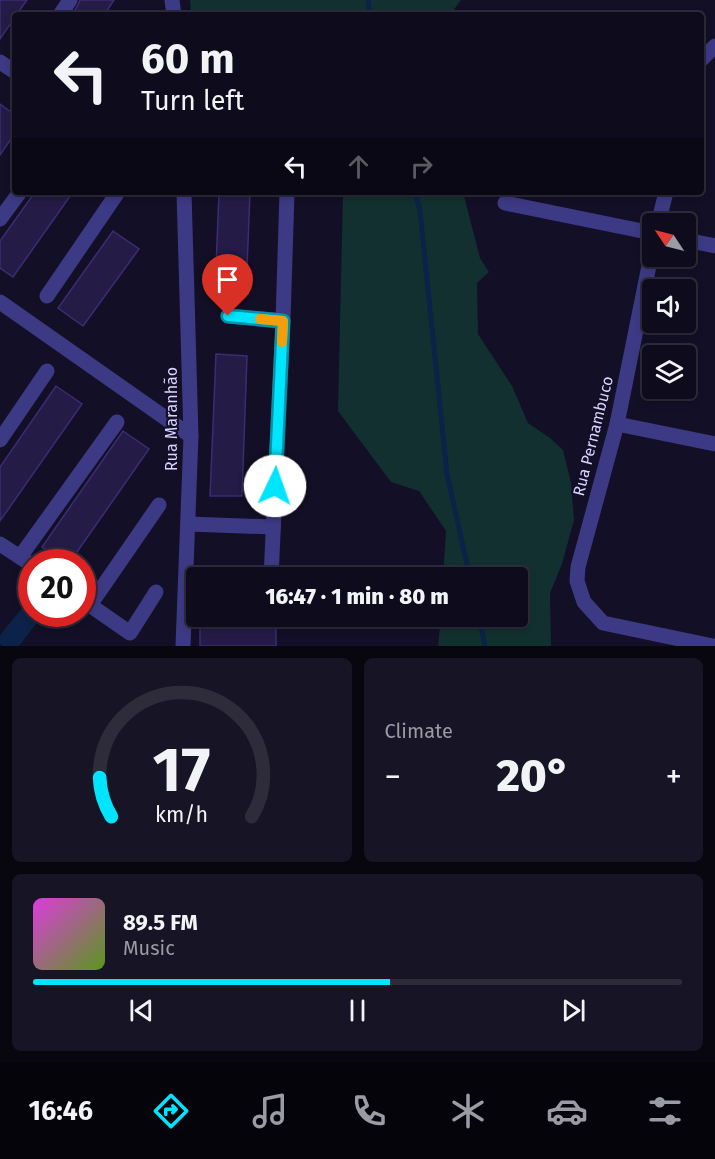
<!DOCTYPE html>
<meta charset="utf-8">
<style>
:root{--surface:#0e0b1c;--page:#171425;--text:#f1f3f6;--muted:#9b9ba3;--line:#2e2b3b;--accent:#00e5ff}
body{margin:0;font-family:"Fira Sans",sans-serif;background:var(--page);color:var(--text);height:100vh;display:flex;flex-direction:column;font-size:22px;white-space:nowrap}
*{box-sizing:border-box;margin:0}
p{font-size:20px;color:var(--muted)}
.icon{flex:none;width:33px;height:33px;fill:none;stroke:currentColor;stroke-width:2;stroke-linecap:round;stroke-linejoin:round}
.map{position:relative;height:646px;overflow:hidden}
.details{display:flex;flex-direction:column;gap:12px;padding:12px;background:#08060f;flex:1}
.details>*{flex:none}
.hud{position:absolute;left:12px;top:12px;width:692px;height:183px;border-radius:6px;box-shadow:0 3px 9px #0003,0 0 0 2px var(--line);background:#0e0b1c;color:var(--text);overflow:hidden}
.needle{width:39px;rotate:305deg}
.fabs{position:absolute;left:642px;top:213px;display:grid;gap:12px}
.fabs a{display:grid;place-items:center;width:54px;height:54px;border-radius:6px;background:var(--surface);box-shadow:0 3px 9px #0003,0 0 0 2px var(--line);font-size:30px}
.speed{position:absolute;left:18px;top:549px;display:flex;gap:12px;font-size:30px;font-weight:700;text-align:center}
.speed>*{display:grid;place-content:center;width:78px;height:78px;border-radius:50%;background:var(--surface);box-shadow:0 3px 9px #0003,0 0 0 2px var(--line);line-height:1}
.speed .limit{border:9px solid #d22;background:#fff;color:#111}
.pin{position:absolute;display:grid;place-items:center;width:51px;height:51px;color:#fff;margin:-62px -26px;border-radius:50% 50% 50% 0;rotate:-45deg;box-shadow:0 0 6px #0007}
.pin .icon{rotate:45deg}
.me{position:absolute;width:66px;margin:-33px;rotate:3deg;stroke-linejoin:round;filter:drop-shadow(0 0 4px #0008)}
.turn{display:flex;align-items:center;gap:21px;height:126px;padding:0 30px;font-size:27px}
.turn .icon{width:78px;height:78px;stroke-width:2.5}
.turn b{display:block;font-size:42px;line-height:51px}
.lanes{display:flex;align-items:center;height:57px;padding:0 30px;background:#0003;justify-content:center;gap:30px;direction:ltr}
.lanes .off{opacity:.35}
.big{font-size:45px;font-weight:800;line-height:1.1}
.details .widget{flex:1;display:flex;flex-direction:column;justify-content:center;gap:9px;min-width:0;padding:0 21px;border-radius:9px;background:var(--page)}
.details .dial{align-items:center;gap:0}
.dial svg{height:156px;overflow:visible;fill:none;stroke:var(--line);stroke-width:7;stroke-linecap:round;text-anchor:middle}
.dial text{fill:var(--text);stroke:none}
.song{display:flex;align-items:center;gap:18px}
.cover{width:72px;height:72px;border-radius:9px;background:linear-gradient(135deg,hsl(300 70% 55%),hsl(90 70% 35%))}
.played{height:6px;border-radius:3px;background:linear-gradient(90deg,var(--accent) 55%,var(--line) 55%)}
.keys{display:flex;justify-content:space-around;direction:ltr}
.heat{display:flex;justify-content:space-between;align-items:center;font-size:33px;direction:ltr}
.details .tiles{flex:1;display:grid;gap:12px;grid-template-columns:1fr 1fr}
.widget:last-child{grid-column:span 2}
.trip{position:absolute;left:186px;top:567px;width:342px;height:60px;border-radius:6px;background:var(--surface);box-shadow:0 3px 9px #0003,0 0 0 2px var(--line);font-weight:800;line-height:60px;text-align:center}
.menu{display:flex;height:96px;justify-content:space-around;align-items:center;background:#06040b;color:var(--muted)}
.menu .icon{width:42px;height:42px}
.menu .current{color:var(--accent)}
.menu b{font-size:27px;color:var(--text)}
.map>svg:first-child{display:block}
</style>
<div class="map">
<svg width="715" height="646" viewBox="0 0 715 646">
<rect width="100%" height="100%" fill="#130f26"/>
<g fill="#12302f">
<path d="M190 0H461L450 15H191Z"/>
<path d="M343 192H463L480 258 489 272 477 283 478 334 512 386 528 423 550 438 563 450 571 483 574 520 562 564 550 593 551 646H438L441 617 518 616V578L443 577 446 531 419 491 391 482 338 411Z"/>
</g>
<path fill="#0c2248" d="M23 607 39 620 19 646H3L0 644V635Z"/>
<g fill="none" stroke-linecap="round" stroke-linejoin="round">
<g stroke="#0c2248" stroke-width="5">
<path d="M368 0 370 15"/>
<path d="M415 192 420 211 447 474 470 578"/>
<path d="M479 616 485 646"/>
</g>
</g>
<g fill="#241b47" stroke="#3b2d73" stroke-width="1.5">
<path d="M0 0H27L16 15H15V17L0 39Z"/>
<path d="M80 0H114L104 15H72L78 5Z"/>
<path d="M0 104 15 115V133L0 155Z"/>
<path d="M35 192H73L13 277 0 268V241Z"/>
<path d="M219 192H250L246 294 215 293Z"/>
<path d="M113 231 139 249 83 326 58 308Z"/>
<path d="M216 354 247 356 242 496H210Z"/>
<path d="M56 386 82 404 0 521V467Z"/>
<path d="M123 431 149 449 70 562H64L42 547Z"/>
<rect x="200" y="616" width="76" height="30"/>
</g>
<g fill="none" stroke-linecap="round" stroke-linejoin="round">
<g stroke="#3d3a85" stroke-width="15">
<path d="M172 0 174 15"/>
<path d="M60 15 70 0"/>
<path d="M700 61 715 46"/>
<path d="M0 62 15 72"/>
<path d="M505 203 652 233"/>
<path d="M0 219 20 192"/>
<path d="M658 224 666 192"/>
<path d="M686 240 715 246"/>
<path d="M652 251 617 424 578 567 577 581 584 602 603 623 713 646"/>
<path d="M47 296 118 192"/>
<path d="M0 302 191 436"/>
<path d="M228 316 283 321"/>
<path d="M617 424 715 444"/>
<path d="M0 440 47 371"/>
<path d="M188 524 273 527"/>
<path d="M0 544 32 565"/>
<path d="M20 557 117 422"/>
<path d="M271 578 283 321 287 192"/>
<path d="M84 601 130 633 156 592"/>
<path d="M90 605 159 505"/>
<path d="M183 646 191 436 184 192"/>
</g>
</g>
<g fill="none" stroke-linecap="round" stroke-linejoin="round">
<defs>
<path id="route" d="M228 316 283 321 275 486"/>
</defs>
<use href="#route" stroke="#0095a6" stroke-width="15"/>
<use href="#route" stroke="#00e5ff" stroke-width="10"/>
<path stroke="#f59e0b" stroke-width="10" d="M260 319 283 321 282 342"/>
</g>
<g text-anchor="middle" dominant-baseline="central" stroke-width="4.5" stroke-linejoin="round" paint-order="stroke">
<g font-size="16" fill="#d9d4ff" stroke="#130f26">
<text transform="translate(171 419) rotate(-90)">Rua Maranhão</text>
<text transform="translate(593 436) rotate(-76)">Rua Pernambuco</text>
</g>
</g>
</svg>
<div class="fabs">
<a><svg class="needle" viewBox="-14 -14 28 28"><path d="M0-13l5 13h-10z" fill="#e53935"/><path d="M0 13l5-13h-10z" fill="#9b9ba3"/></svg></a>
<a><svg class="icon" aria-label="sound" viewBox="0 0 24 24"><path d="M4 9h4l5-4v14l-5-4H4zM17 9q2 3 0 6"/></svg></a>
<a><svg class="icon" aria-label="layers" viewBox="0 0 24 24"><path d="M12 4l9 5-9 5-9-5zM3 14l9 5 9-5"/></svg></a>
</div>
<div class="speed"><div class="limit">20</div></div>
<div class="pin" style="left:228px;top:316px;background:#d93025"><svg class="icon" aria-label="arrive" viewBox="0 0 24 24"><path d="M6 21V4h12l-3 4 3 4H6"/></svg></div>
<svg class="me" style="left:275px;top:486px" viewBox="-20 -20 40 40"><circle r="19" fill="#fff"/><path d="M0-13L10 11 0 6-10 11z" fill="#00e5ff"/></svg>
<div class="trip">16:47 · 1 min · 80 m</div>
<div class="hud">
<div class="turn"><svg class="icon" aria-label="left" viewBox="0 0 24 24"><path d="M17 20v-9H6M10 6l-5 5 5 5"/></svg><div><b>60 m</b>Turn left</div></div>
<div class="lanes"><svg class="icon" aria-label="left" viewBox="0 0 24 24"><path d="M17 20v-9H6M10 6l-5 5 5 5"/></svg><svg class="icon off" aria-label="ahead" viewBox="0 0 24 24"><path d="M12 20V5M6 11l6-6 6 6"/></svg><svg class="icon off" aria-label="right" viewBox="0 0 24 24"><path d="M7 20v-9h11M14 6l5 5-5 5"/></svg></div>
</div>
</div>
<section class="details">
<div class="tiles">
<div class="widget dial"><svg viewBox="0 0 100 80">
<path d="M14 69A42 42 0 1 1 86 69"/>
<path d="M14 69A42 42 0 0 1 8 49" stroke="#00e5ff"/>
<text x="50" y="56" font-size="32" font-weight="700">17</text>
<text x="50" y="72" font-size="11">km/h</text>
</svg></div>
<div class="widget"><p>Climate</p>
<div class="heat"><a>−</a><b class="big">20°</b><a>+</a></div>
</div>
<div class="widget">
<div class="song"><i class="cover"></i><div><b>89.5 FM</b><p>Music</p></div></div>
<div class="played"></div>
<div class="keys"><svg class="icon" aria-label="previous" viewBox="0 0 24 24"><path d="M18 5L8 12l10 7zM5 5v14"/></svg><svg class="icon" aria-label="pause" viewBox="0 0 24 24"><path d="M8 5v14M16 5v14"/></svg><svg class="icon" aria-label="next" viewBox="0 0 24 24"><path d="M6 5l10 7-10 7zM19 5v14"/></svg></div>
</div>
</div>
</section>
<nav class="menu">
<b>16:46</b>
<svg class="icon current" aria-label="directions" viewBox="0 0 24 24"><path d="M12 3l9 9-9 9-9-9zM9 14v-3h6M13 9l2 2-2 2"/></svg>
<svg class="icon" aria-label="music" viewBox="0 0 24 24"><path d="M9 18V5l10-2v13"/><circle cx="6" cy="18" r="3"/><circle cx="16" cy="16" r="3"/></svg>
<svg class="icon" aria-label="phone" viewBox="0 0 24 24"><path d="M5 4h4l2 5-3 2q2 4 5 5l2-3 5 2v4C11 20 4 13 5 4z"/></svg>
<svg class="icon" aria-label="climate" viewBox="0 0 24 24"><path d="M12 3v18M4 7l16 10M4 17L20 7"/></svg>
<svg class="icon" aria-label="car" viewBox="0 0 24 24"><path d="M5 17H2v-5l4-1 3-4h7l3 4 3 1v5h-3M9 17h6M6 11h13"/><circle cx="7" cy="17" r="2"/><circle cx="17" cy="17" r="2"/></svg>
<svg class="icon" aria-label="filters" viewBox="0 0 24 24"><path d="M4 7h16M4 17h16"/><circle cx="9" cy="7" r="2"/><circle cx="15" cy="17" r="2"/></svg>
</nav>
